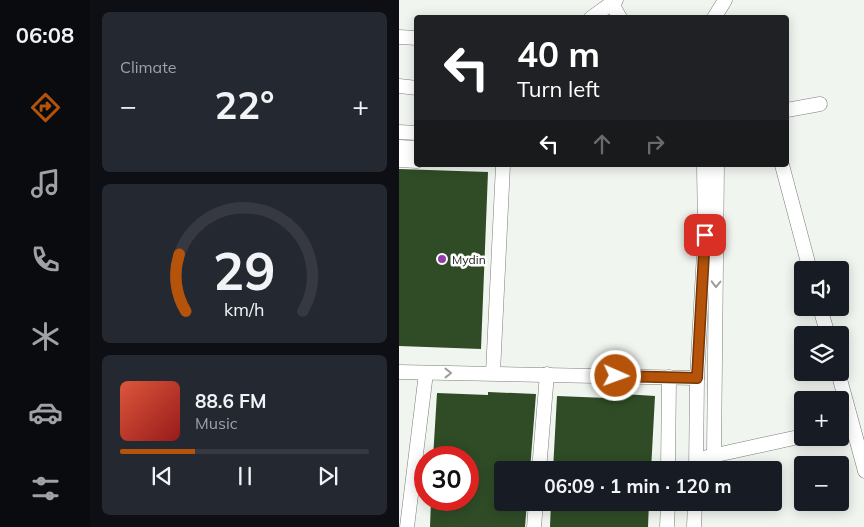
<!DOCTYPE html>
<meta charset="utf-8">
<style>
:root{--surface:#171b24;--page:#242831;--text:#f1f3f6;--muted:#9ea1a6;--line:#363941;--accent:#b45309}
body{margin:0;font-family:Mulish,sans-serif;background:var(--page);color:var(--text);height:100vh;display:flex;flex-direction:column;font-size:19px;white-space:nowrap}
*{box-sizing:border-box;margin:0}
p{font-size:16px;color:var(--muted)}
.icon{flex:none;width:28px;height:28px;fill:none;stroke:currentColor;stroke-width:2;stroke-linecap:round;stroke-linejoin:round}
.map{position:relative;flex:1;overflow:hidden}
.details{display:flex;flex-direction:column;gap:12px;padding:12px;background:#0d0f14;width:309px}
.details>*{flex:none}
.top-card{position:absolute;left:15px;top:15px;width:375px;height:152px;border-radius:5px;box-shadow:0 2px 12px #0003;background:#202124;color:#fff;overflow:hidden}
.tools{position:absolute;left:395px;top:261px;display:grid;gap:10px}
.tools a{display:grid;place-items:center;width:55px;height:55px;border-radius:5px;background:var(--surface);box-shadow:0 2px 12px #0003;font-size:25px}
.speed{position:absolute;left:15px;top:446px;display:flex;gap:10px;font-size:25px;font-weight:700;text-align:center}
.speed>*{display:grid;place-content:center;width:65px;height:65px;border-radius:50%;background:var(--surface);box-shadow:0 2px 12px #0003;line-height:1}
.speed .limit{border:8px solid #d22;background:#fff;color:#111}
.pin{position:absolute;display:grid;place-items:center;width:42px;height:42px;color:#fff;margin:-21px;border-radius:10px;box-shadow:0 2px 8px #0006}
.me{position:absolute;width:55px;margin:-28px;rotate:92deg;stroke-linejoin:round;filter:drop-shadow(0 0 4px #0008)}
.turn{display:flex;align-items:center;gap:18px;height:105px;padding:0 20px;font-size:22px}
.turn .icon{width:65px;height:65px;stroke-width:2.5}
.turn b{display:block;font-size:35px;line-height:42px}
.lanes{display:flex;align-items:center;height:48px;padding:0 20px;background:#0003;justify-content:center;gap:25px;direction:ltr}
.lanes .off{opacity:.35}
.big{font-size:38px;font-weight:700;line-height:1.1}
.details .card{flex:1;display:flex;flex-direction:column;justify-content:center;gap:8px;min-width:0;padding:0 18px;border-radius:8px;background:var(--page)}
.details .dial{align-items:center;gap:0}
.dial svg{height:130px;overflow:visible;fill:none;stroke:var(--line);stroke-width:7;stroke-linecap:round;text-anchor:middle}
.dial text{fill:var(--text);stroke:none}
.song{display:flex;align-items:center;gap:15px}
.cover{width:60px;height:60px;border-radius:8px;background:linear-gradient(135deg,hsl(10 70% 55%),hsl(0 70% 35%))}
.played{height:5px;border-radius:2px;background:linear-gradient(90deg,var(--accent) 30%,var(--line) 30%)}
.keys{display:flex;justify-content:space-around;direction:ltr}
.heat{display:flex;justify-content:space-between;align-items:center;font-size:28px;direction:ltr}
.trip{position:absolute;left:95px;top:461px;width:288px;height:50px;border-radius:5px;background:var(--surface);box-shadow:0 2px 12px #0003;font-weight:700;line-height:50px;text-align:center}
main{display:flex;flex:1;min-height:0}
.dock{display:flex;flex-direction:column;width:90px;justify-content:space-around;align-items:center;background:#090b0e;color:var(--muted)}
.dock .icon{width:35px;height:35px}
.dock .current{color:var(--accent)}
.dock b{font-size:22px;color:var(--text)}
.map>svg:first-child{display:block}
</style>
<main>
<nav class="dock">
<b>06:08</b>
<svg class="icon current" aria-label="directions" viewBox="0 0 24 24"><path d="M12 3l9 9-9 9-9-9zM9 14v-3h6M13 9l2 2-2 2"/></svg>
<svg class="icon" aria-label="music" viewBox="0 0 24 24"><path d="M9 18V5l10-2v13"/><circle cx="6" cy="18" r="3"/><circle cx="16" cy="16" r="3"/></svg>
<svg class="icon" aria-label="phone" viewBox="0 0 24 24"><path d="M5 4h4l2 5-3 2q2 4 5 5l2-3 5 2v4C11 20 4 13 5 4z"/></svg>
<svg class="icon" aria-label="climate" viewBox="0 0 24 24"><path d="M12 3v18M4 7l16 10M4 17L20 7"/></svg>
<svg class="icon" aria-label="car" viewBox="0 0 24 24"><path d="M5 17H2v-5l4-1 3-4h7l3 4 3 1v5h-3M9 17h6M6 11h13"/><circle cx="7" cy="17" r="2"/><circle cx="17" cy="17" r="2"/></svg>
<svg class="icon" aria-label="filters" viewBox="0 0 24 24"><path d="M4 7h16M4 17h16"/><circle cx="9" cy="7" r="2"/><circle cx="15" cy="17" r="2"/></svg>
</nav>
<section class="details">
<div class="card"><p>Climate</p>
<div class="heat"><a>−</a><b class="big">22°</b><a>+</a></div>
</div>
<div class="card dial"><svg viewBox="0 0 100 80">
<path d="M14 69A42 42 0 1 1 86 69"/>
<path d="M14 69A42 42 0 0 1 10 34" stroke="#b45309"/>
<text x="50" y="56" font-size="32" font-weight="700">29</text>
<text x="50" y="72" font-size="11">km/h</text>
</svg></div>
<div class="card">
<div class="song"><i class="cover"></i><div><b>88.6 FM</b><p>Music</p></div></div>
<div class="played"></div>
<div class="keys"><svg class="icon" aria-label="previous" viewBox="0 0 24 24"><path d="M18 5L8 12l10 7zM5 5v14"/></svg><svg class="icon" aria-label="pause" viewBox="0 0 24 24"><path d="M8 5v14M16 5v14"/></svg><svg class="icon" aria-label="next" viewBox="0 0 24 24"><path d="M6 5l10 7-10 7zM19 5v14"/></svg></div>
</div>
</section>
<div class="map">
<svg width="466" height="527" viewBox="0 0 466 527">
<rect width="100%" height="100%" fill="#f1f5f0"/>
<g fill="#2f4c26">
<path d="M0 169 89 172 82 349 0 346Z"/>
<path d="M89 392 137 394 131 470H104V502H128L126 527H31L32 500H69V458H34L38 393 89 395Z"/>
<path d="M209 393 256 396 252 470H154L158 396 208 398Z"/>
<path d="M152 502H250L249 527H151Z"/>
</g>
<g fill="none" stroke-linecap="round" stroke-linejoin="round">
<defs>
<g id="minor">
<path d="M213 4 221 18"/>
<path d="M192 18 217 0"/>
<path d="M315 18 326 0"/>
<path d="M0 37 18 38"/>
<path d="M0 86 18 88"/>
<path d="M388 110 421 104"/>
<path d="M0 132 18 133"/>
<path d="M0 147 18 148"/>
<path d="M0 160 18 161"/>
<path d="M383 165 411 270"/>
<path d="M421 308 429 335"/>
<path d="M0 372 298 378"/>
<path d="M439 372 466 471"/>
<path d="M94 373 104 165"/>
<path d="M315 456 318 165"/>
<path d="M308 457 404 436"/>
<path d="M140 470 148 374"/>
<path d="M269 470 270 377"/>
<path d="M297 470 298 378 306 235 305 165"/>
<path d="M8 527 27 373"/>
<path d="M135 527 137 502"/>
<path d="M268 527 269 502"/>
<path d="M295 527 296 502"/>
</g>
</defs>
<use href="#minor" stroke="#7b7e7a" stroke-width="15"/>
<use href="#minor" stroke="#fff" stroke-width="14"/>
</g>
<defs><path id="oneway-chevron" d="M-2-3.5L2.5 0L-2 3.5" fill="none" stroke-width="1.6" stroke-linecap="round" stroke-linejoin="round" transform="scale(1.25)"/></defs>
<g stroke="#9d9d9c">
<use href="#oneway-chevron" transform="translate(317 284) rotate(91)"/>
<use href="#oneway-chevron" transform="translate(49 373)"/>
</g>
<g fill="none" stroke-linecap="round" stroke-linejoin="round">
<defs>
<path id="route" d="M217 376 298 378 306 235"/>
</defs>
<use href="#route" stroke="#753606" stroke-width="12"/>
<use href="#route" stroke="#b45309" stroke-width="9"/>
</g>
<circle fill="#923ca9" stroke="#fff" stroke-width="2" cx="43" cy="259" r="5"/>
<g text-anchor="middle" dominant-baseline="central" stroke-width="5" stroke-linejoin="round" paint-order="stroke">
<g font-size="12" fill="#252624" stroke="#fff" text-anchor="start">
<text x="53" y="259">Mydin</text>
</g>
</g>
</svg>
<div class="tools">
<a><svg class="icon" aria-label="sound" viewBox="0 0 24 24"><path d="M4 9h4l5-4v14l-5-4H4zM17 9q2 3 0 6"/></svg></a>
<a><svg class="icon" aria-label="layers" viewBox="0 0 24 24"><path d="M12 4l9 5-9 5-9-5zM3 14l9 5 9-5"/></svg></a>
<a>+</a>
<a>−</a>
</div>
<div class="speed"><div class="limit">30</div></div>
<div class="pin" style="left:306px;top:235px;background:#d93025"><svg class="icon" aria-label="arrive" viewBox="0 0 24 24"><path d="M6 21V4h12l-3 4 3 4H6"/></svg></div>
<svg class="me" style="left:217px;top:376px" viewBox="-20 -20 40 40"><circle r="17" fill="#b45309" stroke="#fff" stroke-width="3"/><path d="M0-11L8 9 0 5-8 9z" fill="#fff"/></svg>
<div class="trip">06:09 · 1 min · 120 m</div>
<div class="top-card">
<div class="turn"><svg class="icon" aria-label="left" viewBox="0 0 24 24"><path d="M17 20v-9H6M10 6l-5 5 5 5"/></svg><div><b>40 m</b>Turn left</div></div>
<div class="lanes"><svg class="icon" aria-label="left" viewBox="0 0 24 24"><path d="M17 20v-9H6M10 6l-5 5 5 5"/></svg><svg class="icon off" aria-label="ahead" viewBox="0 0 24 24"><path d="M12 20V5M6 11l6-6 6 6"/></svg><svg class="icon off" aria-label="right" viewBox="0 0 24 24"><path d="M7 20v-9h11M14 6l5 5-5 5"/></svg></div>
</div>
</div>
</main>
